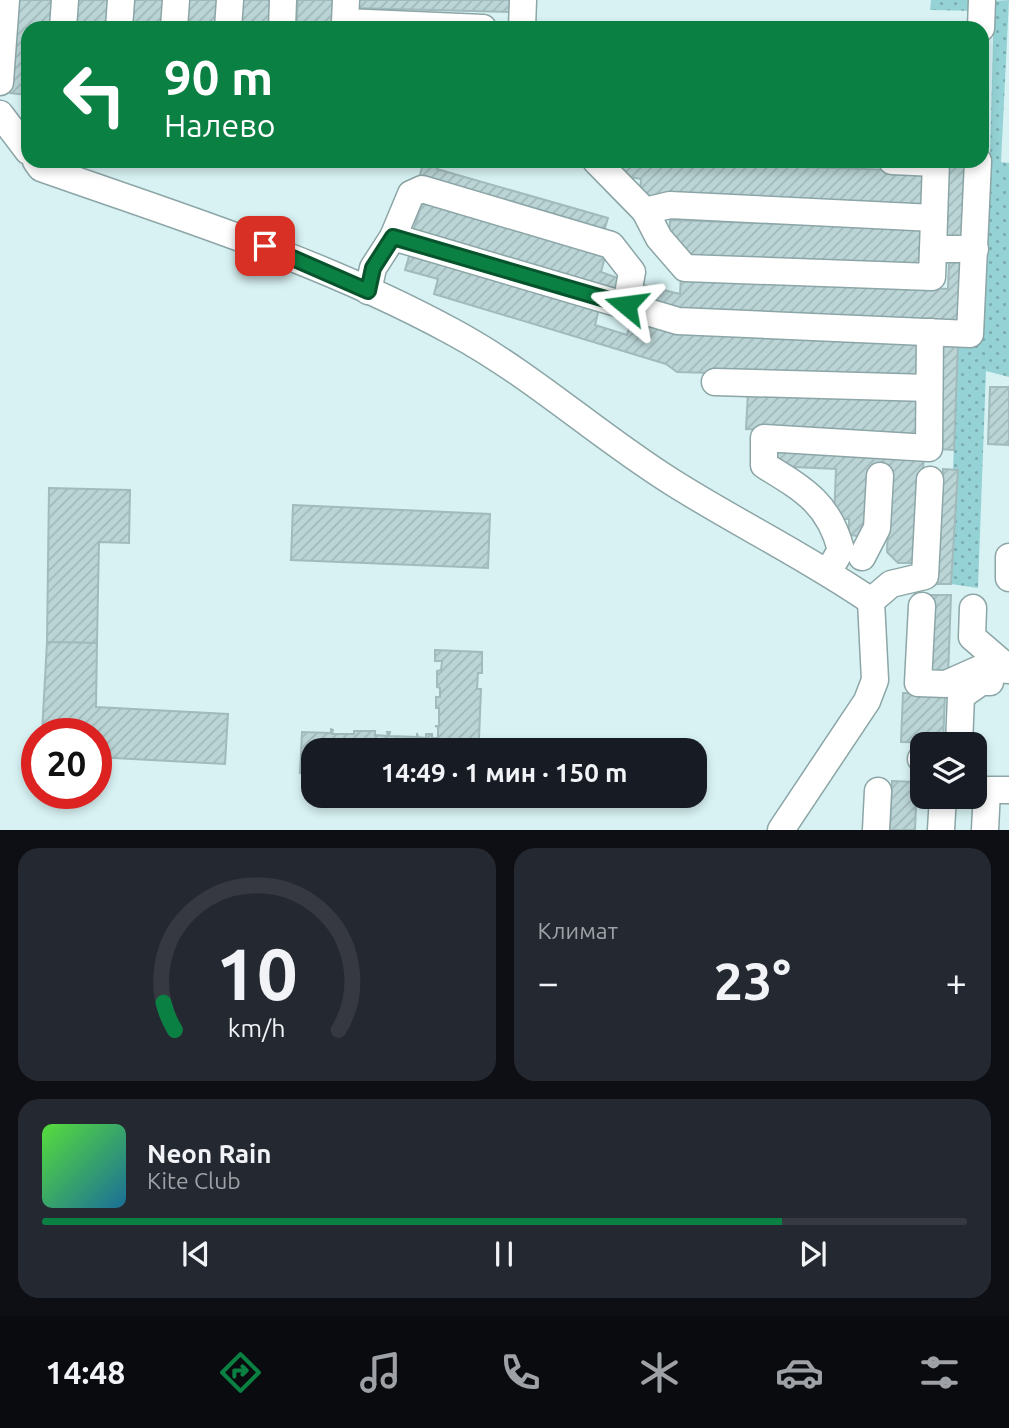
<!DOCTYPE html>
<html lang="ru">
<meta charset="utf-8">
<style>
:root{--surface:#171b24;--page:#242831;--text:#f1f3f6;--muted:#9ea1a6;--line:#363941;--accent:#0b8043}
body{margin:0;font-family:Ubuntu,sans-serif;background:var(--page);color:var(--text);height:100vh;display:flex;flex-direction:column;font-size:26px;white-space:nowrap}
*{box-sizing:border-box;margin:0}
p{font-size:23px;color:var(--muted)}
.icon{flex:none;width:38px;height:38px;fill:none;stroke:currentColor;stroke-width:2;stroke-linecap:round;stroke-linejoin:round}
.map{position:relative;height:830px;overflow:hidden}
.panel{display:flex;flex-direction:column;gap:18px;padding:18px;background:#0d0f14;flex:1}
.panel>*{flex:none}
.guide{position:absolute;left:21px;top:21px;width:968px;height:147px;border-radius:21px;box-shadow:0 4px 10px #0003;background:#0b8043;color:#fff;overflow:hidden}
.fabs{position:absolute;left:910px;top:732px;display:grid;gap:14px}
.fabs a{display:grid;place-items:center;width:77px;height:77px;border-radius:14px;background:var(--surface);box-shadow:0 4px 10px #0003;font-size:35px}
.speed{position:absolute;left:21px;top:718px;display:flex;gap:14px;font-size:35px;font-weight:700;text-align:center}
.speed>*{display:grid;place-content:center;width:91px;height:91px;border-radius:50%;background:var(--surface);box-shadow:0 4px 10px #0003;line-height:1}
.speed .limit{border:10px solid #d22;background:#fff;color:#111}
.pin{position:absolute;display:grid;place-items:center;width:60px;height:60px;color:#fff;margin:-30px;border-radius:14px;box-shadow:0 4px 10px #0006}
.me{position:absolute;width:77px;margin:-38px;rotate:286deg;stroke-linejoin:round;filter:drop-shadow(0 0 5px #0008)}
.turn{display:flex;align-items:center;gap:24px;height:147px;padding:0 28px;font-size:32px}
.turn .icon{width:91px;height:91px;stroke-width:2.5}
.turn b{display:block;font-size:49px;line-height:60px}
.big{font-size:52px;font-weight:700;line-height:1.1}
.panel .tile{flex:1;display:flex;flex-direction:column;justify-content:center;gap:10px;min-width:0;padding:0 24px;border-radius:21px;background:var(--page)}
.panel .dial{align-items:center;gap:0}
.dial svg{height:182px;overflow:visible;fill:none;stroke:var(--line);stroke-width:7;stroke-linecap:round;text-anchor:middle}
.dial text{fill:var(--text);stroke:none}
.song{display:flex;align-items:center;gap:21px}
.cover{width:84px;height:84px;border-radius:10px;background:linear-gradient(135deg,hsl(110 70% 55%),hsl(200 70% 35%))}
.played{height:7px;border-radius:4px;background:linear-gradient(90deg,var(--accent) 80%,var(--line) 80%)}
.keys{display:flex;justify-content:space-around;direction:ltr}
.heat{display:flex;justify-content:space-between;align-items:center;font-size:38px;direction:ltr}
.panel .tiles{flex:1;display:grid;gap:18px;grid-template-columns:1fr 1fr}
.tile:last-child{grid-column:span 2}
.trip{position:absolute;left:301px;top:738px;width:406px;height:70px;border-radius:21px;background:var(--surface);box-shadow:0 4px 10px #0003;font-weight:700;line-height:70px;text-align:center}
.tab-bar{display:flex;height:112px;justify-content:space-around;align-items:center;background:#090b0e;color:var(--muted)}
.tab-bar .icon{width:49px;height:49px}
.tab-bar .on{color:var(--accent)}
.tab-bar b{font-size:32px;color:var(--text)}
.map>svg:first-child{display:block}
</style>
<div class="map">
<svg width="1009" height="830" viewBox="0 0 1009 830">
<defs>
<pattern id="grass-dots" width="8" height="8" patternUnits="userSpaceOnUse" patternTransform="scale(1.75)"><rect width="8" height="8" fill="#95d2d5"/><path d="M2 2h.1M6 6h.1" fill="none" stroke="#7aacae" stroke-width="1.8" stroke-linecap="round"/></pattern>
<pattern id="building-hatch" width="6" height="6" patternUnits="userSpaceOnUse" patternTransform="scale(1.75)"><rect width="6" height="6" fill="#bbd5d6"/><path d="M-1 1l2-2M0 6l6-6M5 7l2-2" fill="none" stroke="#a1b8b9"/></pattern>
</defs>
<rect width="100%" height="100%" fill="#d8f2f3"/>
<g fill="url(#grass-dots)">
<path d="M931 0H976L977 11 930 10Z"/>
<path d="M1009 0 1001 162 1009 163V377L986 371 978 588 951 584 958 470H953L958 343 990 159 994 1Z"/>
</g>
<g fill="url(#building-hatch)" stroke="#a1babb" stroke-width="2">
<path d="M18 0H54L51 28H28V95L10 93Z"/>
<path d="M75 0H112L110 28H73Z"/>
<path d="M131 0H166L164 28H130Z"/>
<path d="M185 0H220L218 28H183Z"/>
<path d="M240 0H276L274 28H239Z"/>
<path d="M298 0H337L335 28H296Z"/>
<path d="M354 0H516L515 12 353 8Z"/>
<path d="M424 161H439L437 169 608 218 603 234 418 181Z"/>
<path d="M616 161 926 171 924 206 640 196 641 179 631 177 630 182 616 180Z"/>
<path d="M948 161H966L963 236H946Z"/>
<path d="M423 200 605 257 601 272 621 279 616 295 413 231Z"/>
<path d="M670 220 923 229 921 265 683 256 669 238Z"/>
<path d="M410 253 599 309 595 325 627 335 632 319 678 334 919 343 917 379 677 372 666 364 434 294 438 279 405 270Z"/>
<path d="M949 261 968 263 967 324 679 311 635 301 639 284 680 294 681 276 948 289Z"/>
<path d="M940 342 958 343 954 450 937 449Z"/>
<path d="M990 387H1009V445L988 444Z"/>
<path d="M748 393 917 400 916 436 746 429Z"/>
<path d="M773 447 924 453 918 563H898L887 552 890 471 869 537 849 535V519H834L836 469 773 466Z"/>
<path d="M943 469 958 470 951 584H937Z"/>
<path d="M49 488 130 490 129 543 99 542 97 643 47 642Z"/>
<path d="M293 505 490 514 488 568 291 560Z"/>
<path d="M930 595H951L948 677H926Z"/>
<path d="M47 642 97 643 96 707 228 714 225 764 96 757V733H42Z"/>
<path d="M435 650 482 652V673H478L477 689H481L479 739H483V741L479 740 478 751H313V773H300L302 732 331 733V729L333 730 332 734H354V731H375V735L388 736 387 732H390L389 736 417 737V733L418 737 426 738V734H432V738H438V727L435 726H439V708H436V697H440V688L437 687V671L441 670 442 661H435Z"/>
<path d="M903 693 945 695 943 743 901 742Z"/>
<path d="M892 781 917 782 915 830H890Z"/>
</g>
<g fill="none" stroke-linecap="round" stroke-linejoin="round">
<defs>
<g id="minor">
<path d="M346 0 345 22 483 28"/>
<path d="M63 28 65 0"/>
<path d="M119 28 121 0"/>
<path d="M174 28 176 0"/>
<path d="M228 28 230 0"/>
<path d="M282 28 283 0"/>
<path d="M522 28 523 0"/>
<path d="M981 28 982 0"/>
<path d="M0 82 6 0"/>
<path d="M0 114 28 151"/>
<path d="M36 161 41 168C180 217 323 261 453 332 531 374 597 435 672 482 737 523 807 557 871 601"/>
<path d="M596 161 645 211"/>
<path d="M892 161 936 163"/>
<path d="M936 161 933 249H975"/>
<path d="M393 237 411 194 422 189 611 245 632 272 626 305"/>
<path d="M933 249 932 277 685 268 659 238 645 211 670 205 934 218"/>
<path d="M368 291 373 268 393 237 678 321 970 334 978 161"/>
<path d="M715 382 929 388"/>
<path d="M862 557 877 528 880 476"/>
<path d="M1009 557V578"/>
<path d="M828 572 841 550C829 503 803 489 764 465V438L929 448 930 332"/>
<path d="M871 601 891 584 925 576 930 480"/>
<path d="M922 606 918 683 946 684 982 668 1009 670"/>
<path d="M973 608 972 637 1009 669"/>
<path d="M959 744 961 696 981 682H990"/>
<path d="M921 759H922"/>
<path d="M781 830 867 701 875 680 871 601"/>
<path d="M876 830 878 791"/>
<path d="M941 830 943 796"/>
<path d="M985 830 987 790H1009"/>
</g>
</defs>
<use href="#minor" stroke="#8ca5a6" stroke-width="29"/>
<use href="#minor" stroke="#fff" stroke-width="26"/>
</g>
<g fill="none" stroke-linecap="round" stroke-linejoin="round">
<defs>
<path id="route" d="M265 246 368 291 373 268 393 237 626 305"/>
</defs>
<use href="#route" stroke="#07532c" stroke-width="18"/>
<use href="#route" stroke="#0b8043" stroke-width="12"/>
</g>
</svg>
<div class="fabs">
<a><svg class="icon" aria-label="layers" viewBox="0 0 24 24"><path d="M12 4l9 5-9 5-9-5zM3 14l9 5 9-5"/></svg></a>
</div>
<div class="speed"><div class="limit">20</div></div>
<div class="pin" style="left:265px;top:246px;background:#d93025"><svg class="icon" aria-label="arrive" viewBox="0 0 24 24"><path d="M6 21V4h12l-3 4 3 4H6"/></svg></div>
<svg class="me" style="left:626px;top:305px" viewBox="-20 -20 40 40"><path d="M0-17L14 15 0 8-14 15z" fill="#0b8043" stroke="#fff" stroke-width="4"/></svg>
<div class="trip">14:49 · 1 мин · 150 m</div>
<div class="guide">
<div class="turn"><svg class="icon" aria-label="left" viewBox="0 0 24 24"><path d="M17 20v-9H6M10 6l-5 5 5 5"/></svg><div><b>90 m</b>Налево</div></div>
</div>
</div>
<section class="panel">
<div class="tiles">
<div class="tile dial"><svg viewBox="0 0 100 80">
<path d="M14 69A42 42 0 1 1 86 69"/>
<path d="M14 69A42 42 0 0 1 9 57" stroke="#0b8043"/>
<text x="50" y="56" font-size="32" font-weight="700">10</text>
<text x="50" y="72" font-size="11">km/h</text>
</svg></div>
<div class="tile"><p>Климат</p>
<div class="heat"><a>−</a><b class="big">23°</b><a>+</a></div>
</div>
<div class="tile">
<div class="song"><i class="cover"></i><div><b>Neon Rain</b><p>Kite Club</p></div></div>
<div class="played"></div>
<div class="keys"><svg class="icon" aria-label="previous" viewBox="0 0 24 24"><path d="M18 5L8 12l10 7zM5 5v14"/></svg><svg class="icon" aria-label="pause" viewBox="0 0 24 24"><path d="M8 5v14M16 5v14"/></svg><svg class="icon" aria-label="next" viewBox="0 0 24 24"><path d="M6 5l10 7-10 7zM19 5v14"/></svg></div>
</div>
</div>
</section>
<nav class="tab-bar">
<b>14:48</b>
<svg class="icon on" aria-label="directions" viewBox="0 0 24 24"><path d="M12 3l9 9-9 9-9-9zM9 14v-3h6M13 9l2 2-2 2"/></svg>
<svg class="icon" aria-label="music" viewBox="0 0 24 24"><path d="M9 18V5l10-2v13"/><circle cx="6" cy="18" r="3"/><circle cx="16" cy="16" r="3"/></svg>
<svg class="icon" aria-label="phone" viewBox="0 0 24 24"><path d="M5 4h4l2 5-3 2q2 4 5 5l2-3 5 2v4C11 20 4 13 5 4z"/></svg>
<svg class="icon" aria-label="climate" viewBox="0 0 24 24"><path d="M12 3v18M4 7l16 10M4 17L20 7"/></svg>
<svg class="icon" aria-label="car" viewBox="0 0 24 24"><path d="M5 17H2v-5l4-1 3-4h7l3 4 3 1v5h-3M9 17h6M6 11h13"/><circle cx="7" cy="17" r="2"/><circle cx="17" cy="17" r="2"/></svg>
<svg class="icon" aria-label="filters" viewBox="0 0 24 24"><path d="M4 7h16M4 17h16"/><circle cx="9" cy="7" r="2"/><circle cx="15" cy="17" r="2"/></svg>
</nav>
